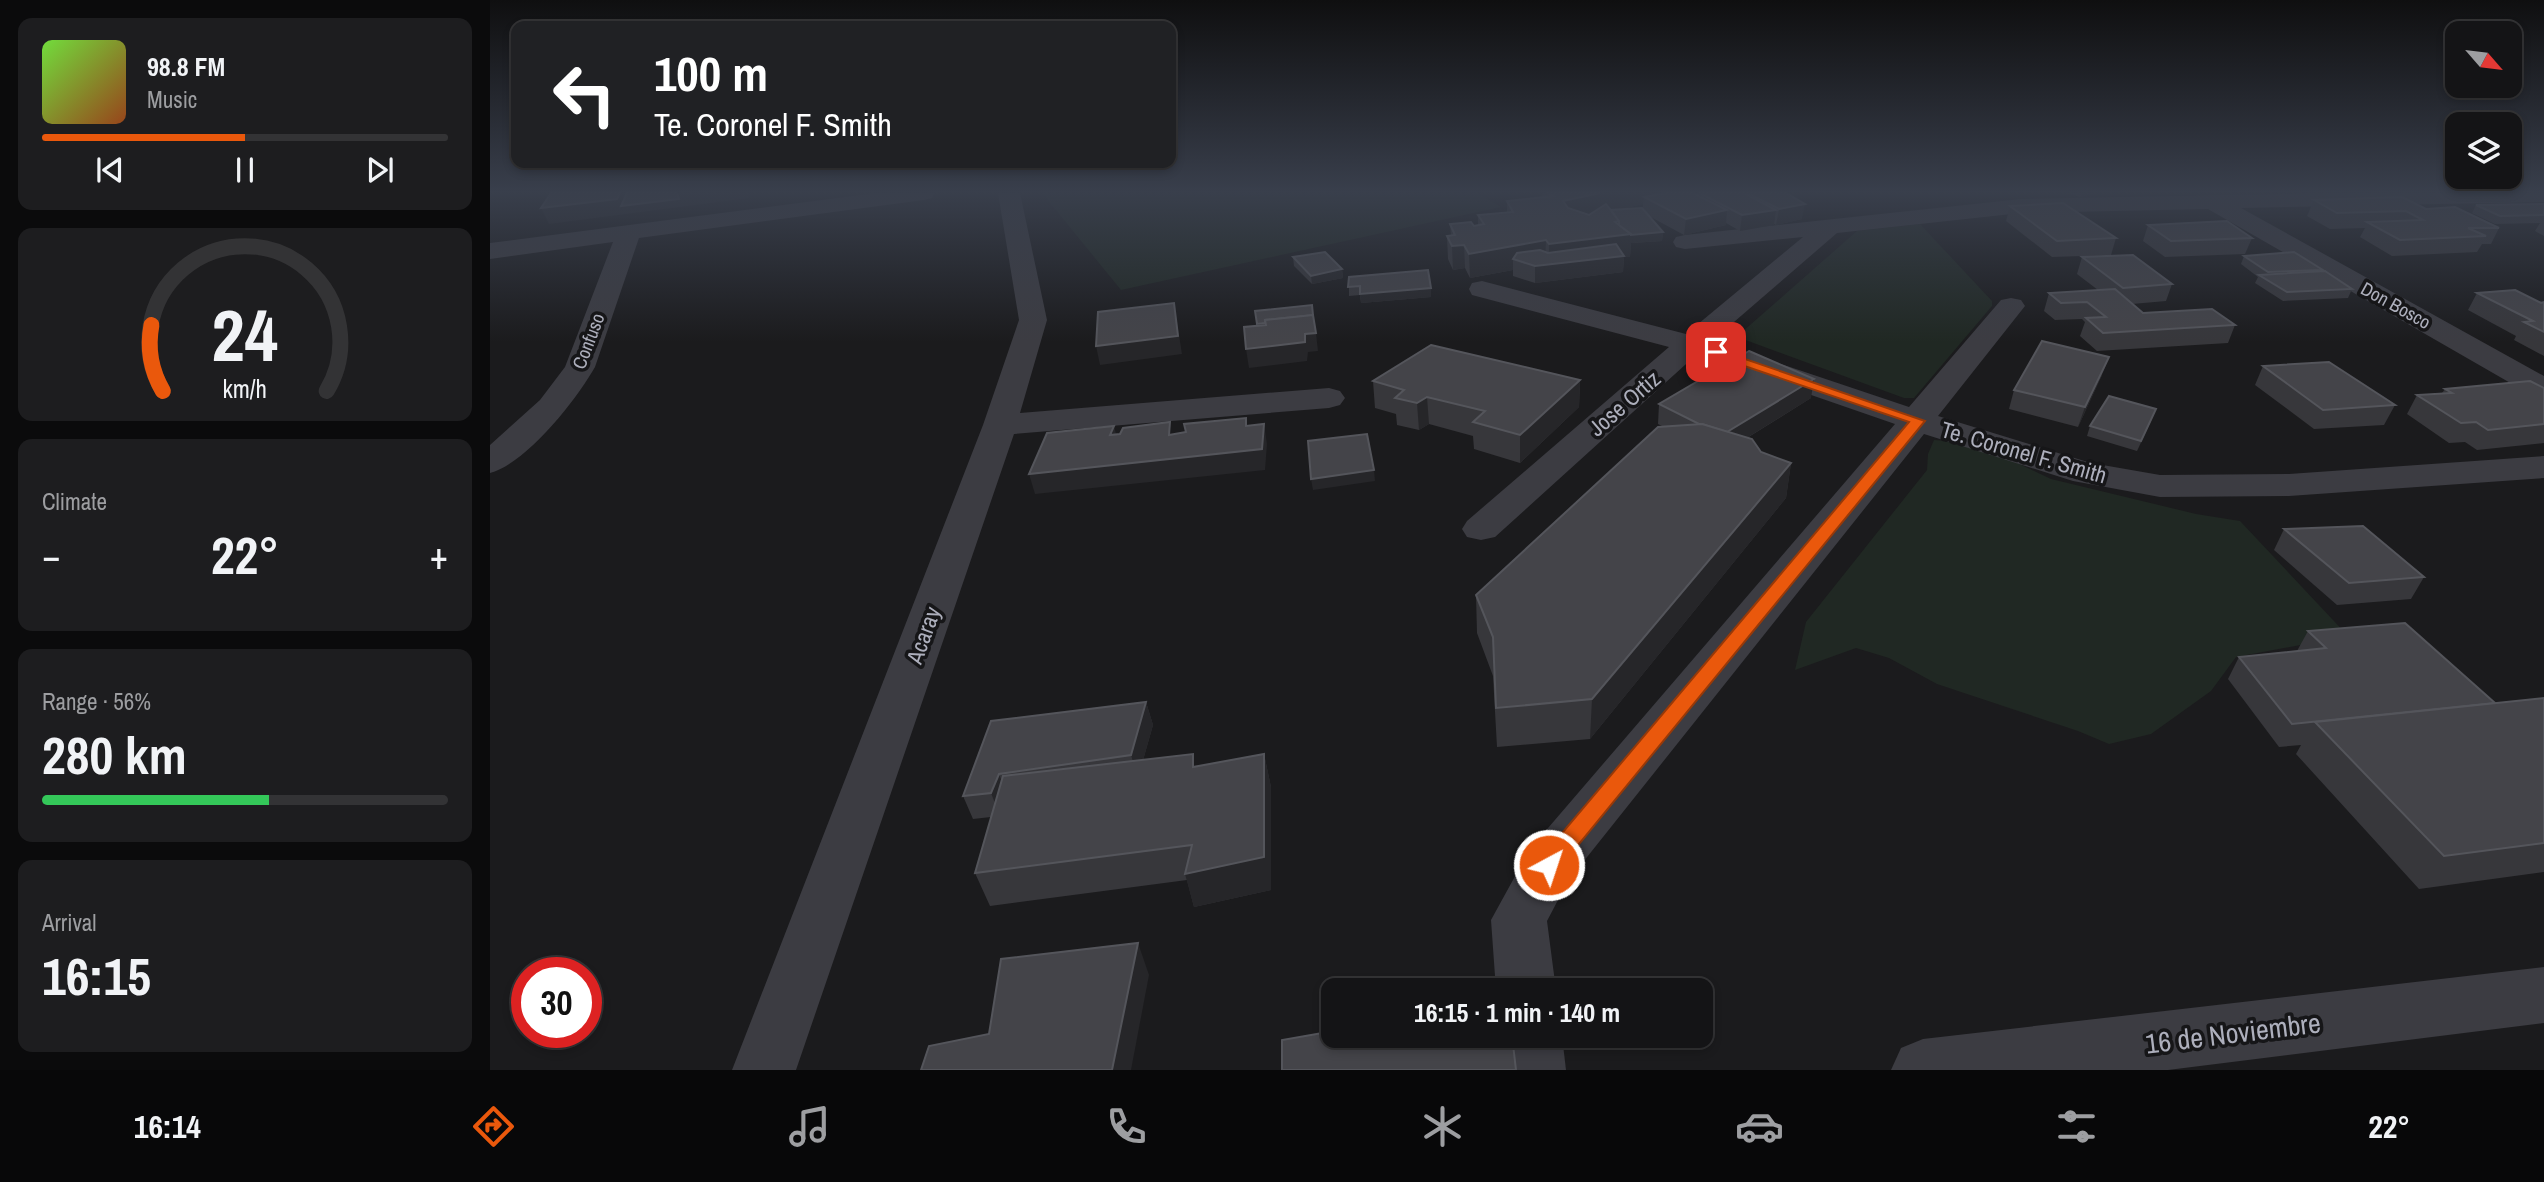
<!DOCTYPE html>
<meta charset="utf-8">
<style>
:root{--surface:#141416;--page:#1d1d1f;--text:#f1f3f6;--muted:#9d9ea1;--line:#333335;--accent:#ea580c}
body{margin:0;font-family:"Archivo Narrow",sans-serif;background:var(--page);color:var(--text);height:100vh;display:flex;flex-direction:column;font-size:26px;white-space:nowrap}
*{box-sizing:border-box;margin:0}
p{font-size:23px;color:var(--muted)}
.icon{flex:none;width:38px;height:38px;fill:none;stroke:currentColor;stroke-width:2;stroke-linecap:round;stroke-linejoin:round}
.map{position:relative;flex:1;overflow:hidden}
.side{display:flex;flex-direction:column;gap:18px;padding:18px;background:#0b0b0c;width:490px}
.side>*{flex:none}
.guide{position:absolute;left:21px;top:21px;width:665px;height:147px;border-radius:14px;box-shadow:0 4px 10px #0003,0 0 0 2px var(--line);background:#202124;color:#fff;overflow:hidden}
.needle{width:46px;rotate:118deg}
.tools{position:absolute;left:1955px;top:21px;display:grid;gap:14px}
.tools a{display:grid;place-items:center;width:77px;height:77px;border-radius:14px;background:var(--surface);box-shadow:0 4px 10px #0003,0 0 0 2px var(--line);font-size:35px}
.speed{position:absolute;left:21px;top:957px;display:flex;gap:14px;font-size:35px;font-weight:700;text-align:center}
.speed>*{display:grid;place-content:center;width:91px;height:91px;border-radius:50%;background:var(--surface);box-shadow:0 4px 10px #0003,0 0 0 2px var(--line);line-height:1}
.speed .limit{border:10px solid #d22;background:#fff;color:#111}
.pin{position:absolute;display:grid;place-items:center;width:60px;height:60px;color:#fff;margin:-30px;border-radius:14px;box-shadow:0 4px 10px #0006}
.me{position:absolute;width:77px;margin:-38px;rotate:40deg;stroke-linejoin:round;filter:drop-shadow(0 0 5px #0008)}
.turn{display:flex;align-items:center;gap:24px;height:147px;padding:0 28px;font-size:32px}
.turn .icon{width:91px;height:91px;stroke-width:2.5}
.turn b{display:block;font-size:49px;line-height:60px}
.big{font-size:52px;font-weight:800;line-height:1.1}
.side .widget{flex:1;display:flex;flex-direction:column;justify-content:center;gap:10px;min-width:0;padding:0 24px;border-radius:14px;background:var(--page)}
.side .dial{align-items:center;gap:0}
.dial svg{height:182px;overflow:visible;fill:none;stroke:var(--line);stroke-width:7;stroke-linecap:round;text-anchor:middle}
.dial text{fill:var(--text);stroke:none}
.song{display:flex;align-items:center;gap:21px}
.cover{width:84px;height:84px;border-radius:10px;background:linear-gradient(135deg,hsl(100 70% 55%),hsl(20 70% 35%))}
.played{height:7px;border-radius:4px;background:linear-gradient(90deg,var(--accent) 50%,var(--line) 50%)}
.keys{display:flex;justify-content:space-around;direction:ltr}
.heat{display:flex;justify-content:space-between;align-items:center;font-size:38px;direction:ltr}
.charge{height:10px;border-radius:5px;background:linear-gradient(90deg,#34c759 56%,var(--line) 0)}
.trip{position:absolute;left:831px;top:978px;width:392px;height:70px;border-radius:14px;background:var(--surface);box-shadow:0 4px 10px #0003,0 0 0 2px var(--line);font-weight:800;line-height:70px;text-align:center}
.dock{display:flex;height:112px;justify-content:space-around;align-items:center;background:#080809;color:var(--muted)}
.dock .icon{width:49px;height:49px}
.dock .selected{color:var(--accent)}
.dock b{font-size:32px;color:var(--text)}
main{display:flex;flex:1;min-height:0}
.map>svg:first-child{display:block}
</style>
<main>
<section class="side">
<div class="widget">
<div class="song"><i class="cover"></i><div><b>98.8 FM</b><p>Music</p></div></div>
<div class="played"></div>
<div class="keys"><svg class="icon" aria-label="previous" viewBox="0 0 24 24"><path d="M18 5L8 12l10 7zM5 5v14"/></svg><svg class="icon" aria-label="pause" viewBox="0 0 24 24"><path d="M8 5v14M16 5v14"/></svg><svg class="icon" aria-label="next" viewBox="0 0 24 24"><path d="M6 5l10 7-10 7zM19 5v14"/></svg></div>
</div>
<div class="widget dial"><svg viewBox="0 0 100 80">
<path d="M14 69A42 42 0 1 1 86 69"/>
<path d="M14 69A42 42 0 0 1 9 40" stroke="#ea580c"/>
<text x="50" y="56" font-size="32" font-weight="700">24</text>
<text x="50" y="72" font-size="11">km/h</text>
</svg></div>
<div class="widget"><p>Climate</p>
<div class="heat"><a>−</a><b class="big">22°</b><a>+</a></div>
</div>
<div class="widget"><p>Range · 56%</p><b class="big">280 km</b><div class="charge"></div></div>
<div class="widget"><p>Arrival</p><b class="big">16:15</b></div>
</section>
<div class="map">
<svg width="2054" height="1070" viewBox="0 0 2054 1070">
<rect width="100%" height="100%" fill="#1b1b1d"/>
<g fill="#202823">
<path d="M552 193H987L1011 207 631 290Z"/>
<path d="M1430 224 1502 301V306L1424 398H1414L1250 338 1252 332 1367 231Z"/>
<path d="M1444 440 1471 442 1504 452 1561 479 1706 514 1750 521 1858 636 1746 657 1721 691 1661 734 1619 744 1588 731 1447 684 1399 658 1366 648 1305 670 1316 622 1437 470 1438 454Z"/>
</g>
<g fill="none" stroke-linecap="round" stroke-linejoin="round">
<g fill="#3c3c42" fill-rule="evenodd">
<path d="M386 193H445L442 198 434 200 149 238 105 367C87 399 37 463 0 473V445L50 400 75 367 123 242 0 259V243Z"/>
<path d="M508 193H530L557 320 530 413 839 388 850 391 855 398 850 405 839 408 524 434 306 1070H242L493 425 529 320Z"/>
<path d="M1843 193H2054V202L1751 208 2054 376V398L2043 396 1718 209 1531 213 1347 233 1222 341 1419 407 1511 300 1521 298 1531 300 1535 306 1448 416 1601 463 1670 475 1799 474 2054 456V478L1799 496 1670 497 1583 481 1434 434 1078 881 1057 921 1066 990H1006L1001 920 1040 849 1405 424 1206 355 1005 537 991 540 977 537 972 529 977 521 1179 347 982 295 979 289 982 283 992 281 1196 334 1313 237 1195 249 1186 247 1183 242 1186 237 1195 235 1531 199Z"/>
<path d="M2054 967V1023L1678 1070H1401L1411 1048 1433 1039Z"/>
<path d="M1010 1036H1072L1076 1070H1012Z"/>
</g>
</g>
<g fill="#37373b" fill-rule="evenodd">
<path d="M1052 193H1296L1312 219 1286 225 1284 224V225L1250 231 1236 223V225L1194 235 1159 216 1173 232 1172 241 1141 243 1140 257H1134L1133 272 1045 283 1023 276V270L980 278 975 268 963 270 958 259 957 236H961L960 224 988 225V215L1017 213V201L1052 197ZM1153 204V209L1127 210Z"/>
<path d="M1577 193H1606L1590 197Z"/>
<path d="M1824 200 1936 209 2009 228 2001 244H1992L1987 252 1902 256 1870 237 1875 228 1840 229 1817 216Z"/>
<path d="M2054 204V223L2005 224 1982 213 1986 205Z"/>
<path d="M1520 206 1626 238 1621 255 1562 257 1516 221Z"/>
<path d="M2050 223H2054V236L2045 231Z"/>
<path d="M1658 225 1762 238 1755 254 1675 257 1653 241Z"/>
<path d="M1754 256 1833 270 1832 271 1862 289 1858 298 1793 301 1765 283 1768 277 1751 264Z"/>
<path d="M803 257 852 269 853 278 822 284 804 266Z"/>
<path d="M1592 257 1682 284 1676 301 1642 304 1653 313 1745 325 1738 343 1607 351 1590 336 1595 322 1592 319 1565 320 1554 311 1559 293 1608 290 1587 274Z"/>
<path d="M859 277 941 288V297L871 303 870 295 859 296Z"/>
<path d="M1987 293 2054 302V356L2024 340 2026 336 1978 310Z"/>
<path d="M1773 366 1905 405 1894 425 1824 429 1765 385Z"/>
<path d="M1612 375 1588 427 1519 409 1524 390Z"/>
<path d="M1090 380 1089 407 1030 463 984 449 983 436 939 424 929 430 907 425 906 414 885 408 883 381Z"/>
<path d="M2054 388V443L1987 450 1975 442 1959 443 1917 414 1927 395 1952 393 1955 389Z"/>
<path d="M1321 398 1257 438 1271 452 1301 463 1296 498 1100 739 1007 747 1003 676 987 633 986 595 1174 427 1168 424 1169 404Z"/>
<path d="M1662 419 1647 451 1597 436 1600 426Z"/>
<path d="M1794 529 1934 577 1921 599 1847 605 1784 550Z"/>
<path d="M1818 631 2005 703 2054 698V872L1929 889 1806 754 1811 745 1789 747 1738 679 1749 657 1807 651Z"/>
<path d="M656 702 663 725 653 760 706 767 774 754 781 787V890L704 907 697 880 500 906 485 873 501 817 483 819 473 796 501 721Z"/>
</g>
<g fill="#262629">
<path d="M130 193H260L259 198 59 224 51 208Z"/>
<path d="M1110 193H1176L1154 197 1153 204 1073 223V201Z"/>
<path d="M1592 193H1606L1590 197Z"/>
<path d="M1315 204 1312 219 1286 225 1289 209Z"/>
<path d="M1237 210 1236 225 1194 235 1196 219Z"/>
<path d="M1286 210 1284 225 1250 231 1252 215Z"/>
<path d="M1129 221 1141 234 1173 232 1172 241 1141 243 1140 257H1134L1133 272 1045 283V266L1059 264V244Z"/>
<path d="M1056 240 1055 264 1023 259V270L980 278 979 254Z"/>
<path d="M974 245 975 268 963 270 962 246Z"/>
<path d="M852 269 853 278 822 284 821 276Z"/>
<path d="M941 288V297L871 303 870 294Z"/>
<path d="M684 303 692 354 610 365 606 346Z"/>
<path d="M826 333 828 351 818 352 817 361 759 368 756 349 815 334Z"/>
<path d="M1619 357 1612 375 1588 427 1595 407Z"/>
<path d="M1324 379 1321 398 1229 455 1232 435Z"/>
<path d="M1090 380 1089 407 1030 463V435Z"/>
<path d="M937 397 939 424 929 430 927 403Z"/>
<path d="M774 424 777 444 775 470 545 494 539 474Z"/>
<path d="M624 426 629 445 620 435Z"/>
<path d="M1301 463 1296 498 1100 739 1102 699Z"/>
<path d="M884 470 885 481 823 490 821 479Z"/>
<path d="M656 702 663 725 648 778 641 755Z"/>
<path d="M774 754 781 787V890L704 907 695 874Z"/>
<path d="M509 774 518 797 510 816 501 793Z"/>
<path d="M648 943 659 975 641 1070H622Z"/>
</g>
<g fill="#444449" stroke="#54555b" stroke-width="2">
<path d="M61 193H130L127 199 51 208Z"/>
<path d="M137 193H187L189 199 131 206Z"/>
<path d="M1057 193H1110L1073 201 1078 208 1099 215 1116 204 1129 221 1125 222 1141 234 1059 244 1056 240 979 254 974 245 962 246 957 236 965 235 960 224 981 222 984 226 994 224 988 215 1023 212 1017 201 1063 196Z"/>
<path d="M1176 193H1203L1237 210 1196 219 1154 197Z"/>
<path d="M1209 193H1254L1286 210 1252 215Z"/>
<path d="M1257 193H1296L1315 204 1289 209Z"/>
<path d="M1912 197 1936 209 1965 207 2009 228H1978L1996 236 1910 240 1877 222 1933 220 1916 211 1847 213 1824 200Z"/>
<path d="M1573 203 1626 238 1567 241 1520 206Z"/>
<path d="M2054 204V215L2010 216 1986 205Z"/>
<path d="M1152 208 1173 232 1141 235V234L1129 225V221L1121 210Z"/>
<path d="M1737 221 1762 238 1681 241 1658 225Z"/>
<path d="M1126 244 1134 256 1045 266 1023 259 1027 253 1050 250 1058 253Z"/>
<path d="M835 252 852 269 821 276 803 257Z"/>
<path d="M1804 252 1833 270 1778 272 1754 256Z"/>
<path d="M1643 255 1682 284 1633 288 1592 257Z"/>
<path d="M938 270 941 288 870 294V286L858 287 859 277Z"/>
<path d="M1835 271 1862 289 1797 292 1769 275Z"/>
<path d="M1625 289 1653 313 1722 309 1745 325 1613 333 1596 318 1616 317 1597 302 1571 303 1559 293Z"/>
<path d="M2025 290 2051 303 2054 302V332L2034 322 2043 321 1987 293Z"/>
<path d="M684 303 688 336 606 346 608 312Z"/>
<path d="M822 305 823 315 775 320V323L767 324 765 311Z"/>
<path d="M823 315 826 333 815 334V342L756 349 754 327 776 325 775 320Z"/>
<path d="M1552 341 1619 357 1595 407 1524 390Z"/>
<path d="M941 345 1090 380 1030 435 983 422 995 411 937 397 927 403 905 398 914 390 883 381Z"/>
<path d="M1259 351 1324 379 1237 432 1212 424H1209L1169 404Z"/>
<path d="M1839 362 1905 405 1833 410 1773 366Z"/>
<path d="M2040 381 2054 388V424L1998 430 1986 422 1971 423 1927 395 1962 393 1955 389Z"/>
<path d="M1619 396 1666 409 1651 441 1600 426Z"/>
<path d="M756 418V426L774 424 772 449 539 474 557 433 624 426 620 435 630 434 633 428 680 422 679 435 696 432 694 424Z"/>
<path d="M1212 424 1262 439 1271 452 1301 463 1102 699 1006 708 1003 637 986 595 1168 427Z"/>
<path d="M877 434 884 470 821 479 818 441Z"/>
<path d="M1873 526 1934 577 1859 583 1794 529Z"/>
<path d="M1915 623 2005 703 1802 724 1749 657 1836 648 1818 631Z"/>
<path d="M2054 698V843L1954 856 1825 722Z"/>
<path d="M656 702 641 755 509 774 501 793 473 796 501 721Z"/>
<path d="M703 754V767L774 754V857L695 874 702 845 485 873 513 776Z"/>
<path d="M648 943 622 1070H431L439 1046 499 1034 511 959Z"/>
<path d="M844 1031V1036H1022L1026 1070H792V1040Z"/>
</g>
<linearGradient id="sky" x2="0" y2="1"><stop stop-color="#0f0f10"/><stop offset="0.56" stop-color="#393f4c"/><stop offset="1" stop-color="#393f4c" stop-opacity="0"/></linearGradient>
<rect width="2054" height="342" fill="url(#sky)"/>
<path fill="#ea580c" stroke="#983908" stroke-width="2" d="M1226 349 1435 421 1067 871 1059 874 1051 871 1048 865 1051 858 1419 422 1222 355V350Z"/>
<g text-anchor="middle" dominant-baseline="central" stroke-width="7" stroke-linejoin="round" paint-order="stroke">
<g font-size="19" fill="#adafbc" stroke="#161618">
<text transform="translate(1906 305) rotate(29)">Don Bosco</text>
<text transform="translate(98 341) rotate(-69)">Confuso</text>
</g>
<g font-size="23" fill="#adafbc" stroke="#161618">
<text transform="translate(1134 403) rotate(-41)">Jose Ortiz</text>
<text transform="translate(1534 452) rotate(16)">Te. Coronel F. Smith</text>
<text transform="translate(433 635) rotate(-70)">Acaray</text>
</g>
<g font-size="28" fill="#adafbc" stroke="#161618">
<text transform="translate(1743 1033) rotate(-7)">16 de Noviembre</text>
</g>
</g>
</svg>
<div class="tools">
<a><svg class="needle" viewBox="-14 -14 28 28"><path d="M0-13l5 13h-10z" fill="#e53935"/><path d="M0 13l5-13h-10z" fill="#9d9ea1"/></svg></a>
<a><svg class="icon" aria-label="layers" viewBox="0 0 24 24"><path d="M12 4l9 5-9 5-9-5zM3 14l9 5 9-5"/></svg></a>
</div>
<div class="speed"><div class="limit">30</div></div>
<div class="pin" style="left:1226px;top:352px;background:#d93025"><svg class="icon" aria-label="arrive" viewBox="0 0 24 24"><path d="M6 21V4h12l-3 4 3 4H6"/></svg></div>
<svg class="me" style="left:1059px;top:865px" viewBox="-20 -20 40 40"><circle r="17" fill="#ea580c" stroke="#fff" stroke-width="3"/><path d="M0-11L8 9 0 5-8 9z" fill="#fff"/></svg>
<div class="trip">16:15 · 1 min · 140 m</div>
<div class="guide">
<div class="turn"><svg class="icon" aria-label="left" viewBox="0 0 24 24"><path d="M17 20v-9H6M10 6l-5 5 5 5"/></svg><div><b>100 m</b>Te. Coronel F. Smith</div></div>
</div>
</div>
</main>
<nav class="dock">
<b>16:14</b>
<svg class="icon selected" aria-label="directions" viewBox="0 0 24 24"><path d="M12 3l9 9-9 9-9-9zM9 14v-3h6M13 9l2 2-2 2"/></svg>
<svg class="icon" aria-label="music" viewBox="0 0 24 24"><path d="M9 18V5l10-2v13"/><circle cx="6" cy="18" r="3"/><circle cx="16" cy="16" r="3"/></svg>
<svg class="icon" aria-label="phone" viewBox="0 0 24 24"><path d="M5 4h4l2 5-3 2q2 4 5 5l2-3 5 2v4C11 20 4 13 5 4z"/></svg>
<svg class="icon" aria-label="climate" viewBox="0 0 24 24"><path d="M12 3v18M4 7l16 10M4 17L20 7"/></svg>
<svg class="icon" aria-label="car" viewBox="0 0 24 24"><path d="M5 17H2v-5l4-1 3-4h7l3 4 3 1v5h-3M9 17h6M6 11h13"/><circle cx="7" cy="17" r="2"/><circle cx="17" cy="17" r="2"/></svg>
<svg class="icon" aria-label="filters" viewBox="0 0 24 24"><path d="M4 7h16M4 17h16"/><circle cx="9" cy="7" r="2"/><circle cx="15" cy="17" r="2"/></svg>
<b>22°</b>
</nav>
